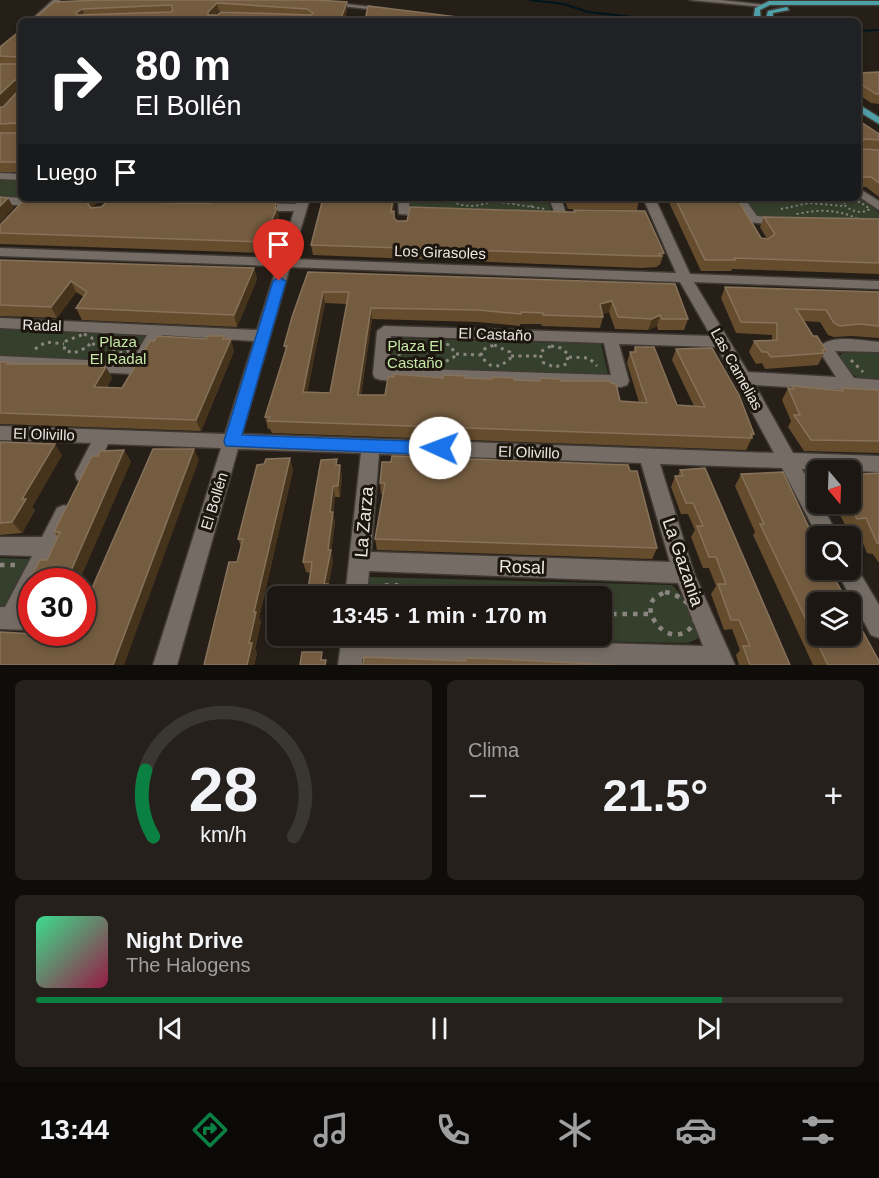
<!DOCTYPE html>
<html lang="es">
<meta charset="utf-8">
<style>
:root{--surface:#1c1712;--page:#25201b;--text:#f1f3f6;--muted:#a09f9f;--line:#3a3632;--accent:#0b8043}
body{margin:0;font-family:Helvetica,sans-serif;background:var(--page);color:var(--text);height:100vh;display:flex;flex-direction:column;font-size:22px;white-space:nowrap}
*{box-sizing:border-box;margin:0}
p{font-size:20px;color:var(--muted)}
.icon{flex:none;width:33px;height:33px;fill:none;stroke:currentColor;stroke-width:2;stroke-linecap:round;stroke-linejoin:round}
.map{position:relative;height:665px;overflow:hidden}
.panel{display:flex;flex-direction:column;gap:15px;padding:15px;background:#0f0d0a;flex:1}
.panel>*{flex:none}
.banner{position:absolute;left:18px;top:18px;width:843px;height:183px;border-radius:9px;box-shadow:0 3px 9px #0003,0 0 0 2px var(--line);background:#202124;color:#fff;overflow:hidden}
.needle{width:39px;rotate:161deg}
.buttons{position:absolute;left:807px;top:460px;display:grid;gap:12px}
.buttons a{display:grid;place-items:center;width:54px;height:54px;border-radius:9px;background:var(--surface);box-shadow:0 3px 9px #0003,0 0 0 2px var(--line);font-size:30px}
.speed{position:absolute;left:18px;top:568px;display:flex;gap:12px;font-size:30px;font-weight:700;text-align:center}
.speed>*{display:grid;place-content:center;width:78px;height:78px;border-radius:50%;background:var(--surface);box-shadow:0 3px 9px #0003,0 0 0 2px var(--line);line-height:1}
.speed .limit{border:9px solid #d22;background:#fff;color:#111}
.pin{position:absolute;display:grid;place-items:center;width:51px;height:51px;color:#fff;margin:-62px -26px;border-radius:50% 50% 50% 0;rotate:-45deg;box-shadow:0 0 6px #0007}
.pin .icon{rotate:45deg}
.me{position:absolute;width:66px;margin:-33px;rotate:272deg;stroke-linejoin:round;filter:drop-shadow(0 0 4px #0008)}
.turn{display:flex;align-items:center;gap:21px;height:126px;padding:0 18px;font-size:27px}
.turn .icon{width:78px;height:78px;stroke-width:2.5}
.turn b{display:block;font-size:42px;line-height:51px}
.then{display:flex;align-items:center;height:57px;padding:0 18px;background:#0003;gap:12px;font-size:22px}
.big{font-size:45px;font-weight:600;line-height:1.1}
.panel .widget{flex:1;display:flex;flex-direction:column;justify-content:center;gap:9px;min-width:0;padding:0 21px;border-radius:9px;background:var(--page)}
.panel .dial{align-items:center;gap:0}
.dial svg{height:156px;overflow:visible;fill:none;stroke:var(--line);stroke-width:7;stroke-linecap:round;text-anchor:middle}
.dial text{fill:var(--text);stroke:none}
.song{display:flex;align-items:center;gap:18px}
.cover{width:72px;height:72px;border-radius:9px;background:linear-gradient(135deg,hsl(150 70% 55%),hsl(340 70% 35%))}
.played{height:6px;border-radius:3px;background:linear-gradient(90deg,var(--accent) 85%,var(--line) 85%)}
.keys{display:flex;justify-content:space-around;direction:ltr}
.heat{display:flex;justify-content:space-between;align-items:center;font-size:33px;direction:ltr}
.panel .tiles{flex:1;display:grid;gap:15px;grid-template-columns:1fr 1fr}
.widget:last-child{grid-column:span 2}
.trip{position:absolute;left:267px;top:586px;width:345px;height:60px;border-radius:9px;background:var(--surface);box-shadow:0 3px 9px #0003,0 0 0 2px var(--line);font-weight:600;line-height:60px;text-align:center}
.dock{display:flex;height:96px;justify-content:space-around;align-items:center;background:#0b0907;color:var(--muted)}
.dock .icon{width:42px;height:42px}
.dock .current{color:var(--accent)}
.dock b{font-size:27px;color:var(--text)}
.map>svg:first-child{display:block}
</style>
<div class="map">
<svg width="879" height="665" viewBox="0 0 879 665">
<rect width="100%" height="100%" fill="#261f18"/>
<g fill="#35402c">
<path d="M0 178H21V198L0 199Z"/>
<path d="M858 195 879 213V224L758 220 740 198H858Z"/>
<path d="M212 198 205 203 120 201 115 199Z"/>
<path d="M409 198H548L551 211 409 207Z"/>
<path d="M0 327 148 334 131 367 0 360Z"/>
<path d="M390 338 601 344 608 374 390 369Z"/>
<path d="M879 352V384C857 382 851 374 839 356L843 353Z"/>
<path d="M0 558 30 559 5 606H0Z"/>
<path d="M370 577 672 585C686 599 700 618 699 638L688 643 369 637 602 636V597H362V585Z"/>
</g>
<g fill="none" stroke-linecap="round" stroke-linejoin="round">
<g stroke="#00151d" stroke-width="2">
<path d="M530 0 564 4 588 12 642 18 736 21"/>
<path d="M858 31 879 30"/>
</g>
<defs>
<g id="minor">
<path d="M53 0H60L38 21H30Z"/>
<path d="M288 0H312L389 9 386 11Z"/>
<path d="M690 0H721L766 5 763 7Z"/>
<path d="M0 173 21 174V180L0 179Z"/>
<path d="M858 188 879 201V210L858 196Z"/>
<path d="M0 197 32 198 36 201 30 205H0Z"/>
<path d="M298 198H310L292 259 676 273 643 198H655L690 274 879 281V289L694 282 748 372 836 377 818 349C829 333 862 341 879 342V352L835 351 854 378 879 380V392L755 385 793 453 879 456V472L802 469 818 497V504H821L839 537H818L782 468 660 464 694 573 735 665H567L362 659V665H338L342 636 703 646 678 583 369 571 367 597H345L361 453 238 449 177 665H153L221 448 108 444 91 480 84 482 77 480 75 474 91 443 0 440V426L225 434 254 341 162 335 142 372 136 374 0 368V356L131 362 147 335 0 328V318L257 330 277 266 0 256V248L279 258 294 211H256L250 207 256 203 296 204ZM290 267 680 282 711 336 384 326 377 331 373 374 375 378 381 380 621 387 627 385 629 381 619 344 717 347 774 453 242 434ZM391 336 604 343 611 375 389 368ZM379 454 641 463 670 562 371 552Z"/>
<path d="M398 198H410L409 208H429L435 212 429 216 399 214Z"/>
<path d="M549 198H561L566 214 564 217H556Z"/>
<path d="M732 198H744L757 216 783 218 789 222 783 226 749 222Z"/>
<path d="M64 505 71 508 74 514 41 582H32V601L28 608H32V630L0 629V607H5L32 556 0 555V537H42L57 508Z"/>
<path d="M850 561 854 563 879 605V638L871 635 836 570H850Z"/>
</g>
<g id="major">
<path d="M769 1H879V5H770L760 10 761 21H753L755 8Z"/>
<path d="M787 7 789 10 773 13V21H765L768 11Z"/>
<path d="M858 104 879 117V124L858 111Z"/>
</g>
</defs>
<use href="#minor" stroke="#403a35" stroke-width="3"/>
<use href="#major" stroke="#403a35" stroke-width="3"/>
<g stroke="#8b8580" stroke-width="2" stroke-dasharray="2 3" stroke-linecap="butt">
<path d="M203 198 211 204"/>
<path d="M448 198C461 208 477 208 491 201"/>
<path d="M473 198 545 209"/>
<path d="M511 198 518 205"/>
<path d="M758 198 782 201 794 198"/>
<path d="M848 200 860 202 870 209C860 215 851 211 843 204Z"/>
<path d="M531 207 536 198"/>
<path d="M781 209 809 203 844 206"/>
<path d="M795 219 797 214C819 209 841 209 861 221"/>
</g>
<g stroke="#8b8580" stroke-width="3" stroke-dasharray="3 4.5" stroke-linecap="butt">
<path d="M84 334 92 338 88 347 74 353 64 350 66 341Z"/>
<path d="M133 339 136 344C130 352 123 355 114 350V346L122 340Z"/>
<path d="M439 342C449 344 454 346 454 357L443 363H433L425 355 430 345Z"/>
<path d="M92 344 114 346"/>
<path d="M494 345 510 352V359L500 366 490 365 481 357 482 350Z"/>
<path d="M551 346 561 348 568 354 567 364 554 367 542 362 540 352Z"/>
<path d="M35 349 46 342 64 344"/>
<path d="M456 354 481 355"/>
<path d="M398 355 404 351 425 352"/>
<path d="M511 356H539"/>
<path d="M569 357 589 358 597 366"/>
<path d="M851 360 863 372"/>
</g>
<g stroke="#8b8580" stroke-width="4.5" stroke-dasharray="4.5 6" stroke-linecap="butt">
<path d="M0 565H19"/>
<path d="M375 591C388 582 401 582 410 597"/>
<path d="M665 592C682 596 693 604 695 622 675 654 641 617 653 600 655 597 661 594 665 592Z"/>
<path d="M455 597 457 593 467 588 592 594 596 597"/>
<path d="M602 601 612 614 602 628"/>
<path d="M612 614H651"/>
</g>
<use href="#minor" fill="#756d65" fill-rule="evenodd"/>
<use href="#major" fill="#4f9fa8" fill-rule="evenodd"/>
</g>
<g fill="#654c2d" fill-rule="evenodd">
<path d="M54 2H347V10L344 21H31ZM219 11 250 13 214 15Z"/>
<path d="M21 30V172H0V133H17H0V47ZM18 90 3 107H1Z"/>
<path d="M879 72V104L871 103 858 94V73Z"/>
<path d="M858 120 879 140V197L866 187H858Z"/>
<path d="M222 198H284L283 201 222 199Z"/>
<path d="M323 198H394L393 211 394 218 397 221 569 212H574V210L664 253 660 265H658L657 267 641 268 313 255 311 245Z"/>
<path d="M564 198H639V199L637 210 568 209Z"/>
<path d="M667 198H737L761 238 767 239 760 227 764 217 879 219V274L732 269 731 271H701Z"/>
<path d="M276 202 279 218 265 253 0 244V225L93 207 175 203Z"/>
<path d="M0 260 254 268 257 279 237 327 82 320 76 308 84 297 76 292 57 318 0 316Z"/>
<path d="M308 272 675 284 688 319 684 330H658L657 326 648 330 615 329 609 312 602 314 603 317 600 328 542 326 541 324H520V326L478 322 372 319 361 395H385L443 378 611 383 620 401 639 402 627 363 630 352H633L635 347 677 405 694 406 672 360 676 349 754 434 746 450 272 433 270 429H268L265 417 286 352 284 346ZM325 303 347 304 330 393 307 392Z"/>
<path d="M725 287 879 292V338L852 336 834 337 828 335 820 322 803 321 813 336 826 350 818 365 765 369 762 363 756 364 749 352 754 341 772 340V335L736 333 721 298Z"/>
<path d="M225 336 226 339 234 351 201 431 0 424V362H9L10 364 106 367 112 378 107 387 122 388 206 339Z"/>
<path d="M793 386 841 391 842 388 879 390V453L804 451 788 427 791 421 782 400 788 388 791 389Z"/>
<path d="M0 442 62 455 32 507 35 510 22 533 0 535Z"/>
<path d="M124 450 131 462 32 582V609L26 604 28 599 23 594 47 560 58 537 54 532 98 456Z"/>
<path d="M290 458 293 470 259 618 261 621 255 649 257 653 254 665 237 562 241 546 238 539 264 464Z"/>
<path d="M338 465 342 476 340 497H335L333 514 335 522 331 553 333 560 328 587 330 592H331L333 597H307L311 573 306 572 303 562Z"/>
<path d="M680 470 790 665H739L736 655 740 650 732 629 724 630 711 594 716 586 709 568H703L691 537 695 530 688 514H681L671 487 675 476H678Z"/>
<path d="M630 471 657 548 652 559 377 550 375 539 383 494H381L380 483Z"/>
<path d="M879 473V563L873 554 867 553 857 529 848 530 834 504H850Z"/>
<path d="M741 474 818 547 879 665H813L753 535 755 532 735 486Z"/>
<rect x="306" y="636" width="19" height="1"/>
</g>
<g fill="#46331c">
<path d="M347 2V10L344 21H340Z"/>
<path d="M217 3 219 11 209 19 208 12Z"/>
<path d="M82 9 85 17 79 21 76 13Z"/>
<path d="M15 80 19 89 0 108V94Z"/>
<path d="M8 198 14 208 0 223V206Z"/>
<path d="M88 198H101L93 208 92 214 88 204 87 199Z"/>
<path d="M393 198H394L392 222 391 212Z"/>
<path d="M276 202 279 218 265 253 262 242Z"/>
<path d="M254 268 257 279 237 327 234 315Z"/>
<path d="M71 281 76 292 57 318 51 307Z"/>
<path d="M323 292 325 303 305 404 303 392Z"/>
<path d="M612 301 609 312 598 315 600 304Z"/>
<path d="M371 308 372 319 359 406 358 395Z"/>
<path d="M660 315 657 326 648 330 652 319Z"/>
<path d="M225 336 228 346 231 339 234 351 201 431 196 420Z"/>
<path d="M102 364 105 369 106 367 112 378 100 398 94 387Z"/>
<path d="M55 444 62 455 32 507 35 510 22 533 12 522 22 499Z"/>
<path d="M194 449 199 460 124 665H113Z"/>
<path d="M124 450 131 462 79 582H66Z"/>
<path d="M290 458 293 470 259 618 261 621 255 649 257 653 254 665H247L249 643 254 612Z"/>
<path d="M340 465 342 476 340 497 338 486Z"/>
<path d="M333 486 335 497 333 514 335 522 331 553 333 560 328 587 330 594H327L324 584 328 550 330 512Z"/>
</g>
<g fill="#745c40" stroke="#86725a" stroke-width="1.5" fill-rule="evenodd">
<path d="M98 0H317L347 2 340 21H31L54 2ZM217 3 307 9 313 13 311 15 221 12 217 15H208V12ZM171 5 173 10 171 12 78 15 76 13 82 9Z"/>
<path d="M368 6 490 21H365Z"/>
<path d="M21 30V162H0V133H16L19 131 16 123 0 124V107H3L18 91 19 80H15L0 94V64H17L19 57 0 56V47Z"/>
<path d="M879 72V94H876L858 82V73Z"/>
<path d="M858 120 879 134V140L863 139 861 147 863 149 879 150V183L871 177H858Z"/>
<path d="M0 197 8 198 0 206Z"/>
<path d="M26 198H88L87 199 89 200 88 204 91 208 101 207 109 200 175 203H212L214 200 276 202 275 208H277L262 242 0 233V225Z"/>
<path d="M323 198H393L391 212 394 211V218L397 221H407L410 207 569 212H575L574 210 645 211 664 253 659 254 661 256H644L311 245Z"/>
<path d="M569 198H639V199Z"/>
<path d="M675 198H737L761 238 768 239 775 234 764 217 879 219V263L734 258 735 260H705Z"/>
<path d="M0 260 254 268 234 315 76 308 87 292 71 281 51 307 0 305Z"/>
<path d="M308 272 675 284 688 319H662L660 315 652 319 618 317 612 301 600 304 603 317 543 315V313L521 312V314L478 310 371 308 358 395H385L388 377H394V374L443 378V375L465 376V378L492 379V377L514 378V380L540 381V378L561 379V381H610L611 383 616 384 620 401 647 403 630 352H636L635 347H654L677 405 705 407 676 349 712 348 739 395 754 434H751L752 438 268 421 270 417H265L287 346H284L292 317ZM323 292H349L330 393 303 392Z"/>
<path d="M725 287 879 292V326L859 324 840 326 834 323 826 310 796 309 813 336H817L826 350H822L824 353 771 357 767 352H762L754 341 777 340V323L741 322Z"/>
<path d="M157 336 206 339 207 336H225L223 339H231L196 420 0 413V362H9L7 364H102L101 367H106L94 387 122 388 150 341H154Z"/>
<path d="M793 386 843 391 842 388 879 390V441L811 440 794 415H800L788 388 794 389Z"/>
<path d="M0 442 55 444 22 499H26L12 522 0 523Z"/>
<path d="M153 449H194L113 665H0V632L72 636 73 633H82V611Z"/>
<path d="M124 450 66 582H32V604H26L31 594H23L24 590 40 560H47L60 532H54L92 456H98L100 451Z"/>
<path d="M392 456 628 465 630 471H637L657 548 375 539 385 483H380L382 462H391Z"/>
<path d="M290 458 254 612H256L249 643H252L247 665H204L229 562H237L243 539H238L257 465 264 464 266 459Z"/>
<path d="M337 459 336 465H340L338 486H333L330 512H333L328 550H331L324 584H328L327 592H331V597H307L312 562H303L321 460Z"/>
<path d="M705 468 790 665H750L743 646H750L739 620H731L718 584H726L716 557H709L697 526H703L693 503H686L675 476H683L680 470Z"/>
<path d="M783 472 818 547V570H830L848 603H818V636H850V608L879 661V665H828L760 524H764L741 474Z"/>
<path d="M879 473V543H877L866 518 857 519 849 504H850V475Z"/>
<path d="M302 652H322L321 660H326L325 665H300Z"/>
<path d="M364 657 466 661V658L499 659 613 665H359H363Z"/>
</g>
<path fill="#1a73e8" stroke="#114b97" stroke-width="1.5" d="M279 277 286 281 242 435 440 442 446 444 448 448 446 453 440 455 226 446 224 441 273 281Z"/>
<g text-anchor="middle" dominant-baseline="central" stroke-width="6" stroke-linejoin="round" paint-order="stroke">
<g font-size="15" fill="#ece7e3" stroke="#1c160f">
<text transform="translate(440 252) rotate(2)">Los Girasoles</text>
<text transform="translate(42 325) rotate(2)">Radal</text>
<text transform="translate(495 334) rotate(2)">El Castaño</text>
<text transform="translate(737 369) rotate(61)">Las Camelias</text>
<text transform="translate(44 434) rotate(2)">El Olivillo</text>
<text transform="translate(529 452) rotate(2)">El Olivillo</text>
<text transform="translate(214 501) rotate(-73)">El Bollén</text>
</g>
<g font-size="15" fill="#c5e7a8" stroke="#1c160f">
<text x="118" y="341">Plaza<tspan x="118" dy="17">El Radal</tspan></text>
<text x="415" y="345">Plaza El<tspan x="415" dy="17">Castaño</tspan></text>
</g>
<g font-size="18" fill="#ece7e3" stroke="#1c160f">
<text transform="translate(364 522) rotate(-85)">La Zarza</text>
<text transform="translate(683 562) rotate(71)">La Gazania</text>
<text transform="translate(522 567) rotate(2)">Rosal</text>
</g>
</g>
</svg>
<div class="buttons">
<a><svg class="needle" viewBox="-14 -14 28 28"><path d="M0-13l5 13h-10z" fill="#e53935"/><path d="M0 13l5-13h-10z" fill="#a09f9f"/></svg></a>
<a><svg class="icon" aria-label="search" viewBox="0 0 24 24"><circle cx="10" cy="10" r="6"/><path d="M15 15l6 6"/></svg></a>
<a><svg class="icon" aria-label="layers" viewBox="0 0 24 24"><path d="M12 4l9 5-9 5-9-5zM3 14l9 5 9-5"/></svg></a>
</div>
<div class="speed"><div class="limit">30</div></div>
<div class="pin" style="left:279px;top:281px;background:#d93025"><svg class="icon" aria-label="arrive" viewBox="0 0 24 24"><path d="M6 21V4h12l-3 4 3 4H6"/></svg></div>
<svg class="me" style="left:440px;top:448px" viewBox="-20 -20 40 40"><circle r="19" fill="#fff"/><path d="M0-13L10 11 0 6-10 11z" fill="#1a73e8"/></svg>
<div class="trip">13:45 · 1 min · 170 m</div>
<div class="banner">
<div class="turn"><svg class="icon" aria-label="right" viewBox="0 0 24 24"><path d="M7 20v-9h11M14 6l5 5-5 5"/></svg><div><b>80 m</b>El Bollén</div></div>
<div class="then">Luego<svg class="icon" aria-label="arrive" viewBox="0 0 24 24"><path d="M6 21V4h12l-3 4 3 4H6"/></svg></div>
</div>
</div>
<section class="panel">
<div class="tiles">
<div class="widget dial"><svg viewBox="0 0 100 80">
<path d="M14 69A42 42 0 1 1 86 69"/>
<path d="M14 69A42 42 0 0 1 10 35" stroke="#0b8043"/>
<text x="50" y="56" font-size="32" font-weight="700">28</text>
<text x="50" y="72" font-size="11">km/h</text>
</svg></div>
<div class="widget"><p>Clima</p>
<div class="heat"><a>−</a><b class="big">21.5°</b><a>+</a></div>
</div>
<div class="widget">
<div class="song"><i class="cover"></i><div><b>Night Drive</b><p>The Halogens</p></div></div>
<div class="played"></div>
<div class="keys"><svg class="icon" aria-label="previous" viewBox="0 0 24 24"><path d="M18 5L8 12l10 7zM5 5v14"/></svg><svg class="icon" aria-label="pause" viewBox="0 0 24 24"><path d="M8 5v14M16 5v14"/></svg><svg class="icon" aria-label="next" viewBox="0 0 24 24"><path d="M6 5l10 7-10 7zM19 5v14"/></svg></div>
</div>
</div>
</section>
<nav class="dock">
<b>13:44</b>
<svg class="icon current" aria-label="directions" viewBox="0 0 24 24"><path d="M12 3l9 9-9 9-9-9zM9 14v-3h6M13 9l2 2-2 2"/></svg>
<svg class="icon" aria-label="music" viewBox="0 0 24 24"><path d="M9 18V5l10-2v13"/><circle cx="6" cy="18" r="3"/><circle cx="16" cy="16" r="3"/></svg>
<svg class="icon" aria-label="phone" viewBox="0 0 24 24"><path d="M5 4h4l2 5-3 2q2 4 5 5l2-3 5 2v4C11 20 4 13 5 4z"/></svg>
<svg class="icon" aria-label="climate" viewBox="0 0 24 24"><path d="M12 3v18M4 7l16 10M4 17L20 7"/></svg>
<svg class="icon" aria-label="car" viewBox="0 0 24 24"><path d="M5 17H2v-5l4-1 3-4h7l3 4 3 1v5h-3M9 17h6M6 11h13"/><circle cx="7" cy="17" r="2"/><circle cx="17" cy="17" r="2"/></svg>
<svg class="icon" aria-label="filters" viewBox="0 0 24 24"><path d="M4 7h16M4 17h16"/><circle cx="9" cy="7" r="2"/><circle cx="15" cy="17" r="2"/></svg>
</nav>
